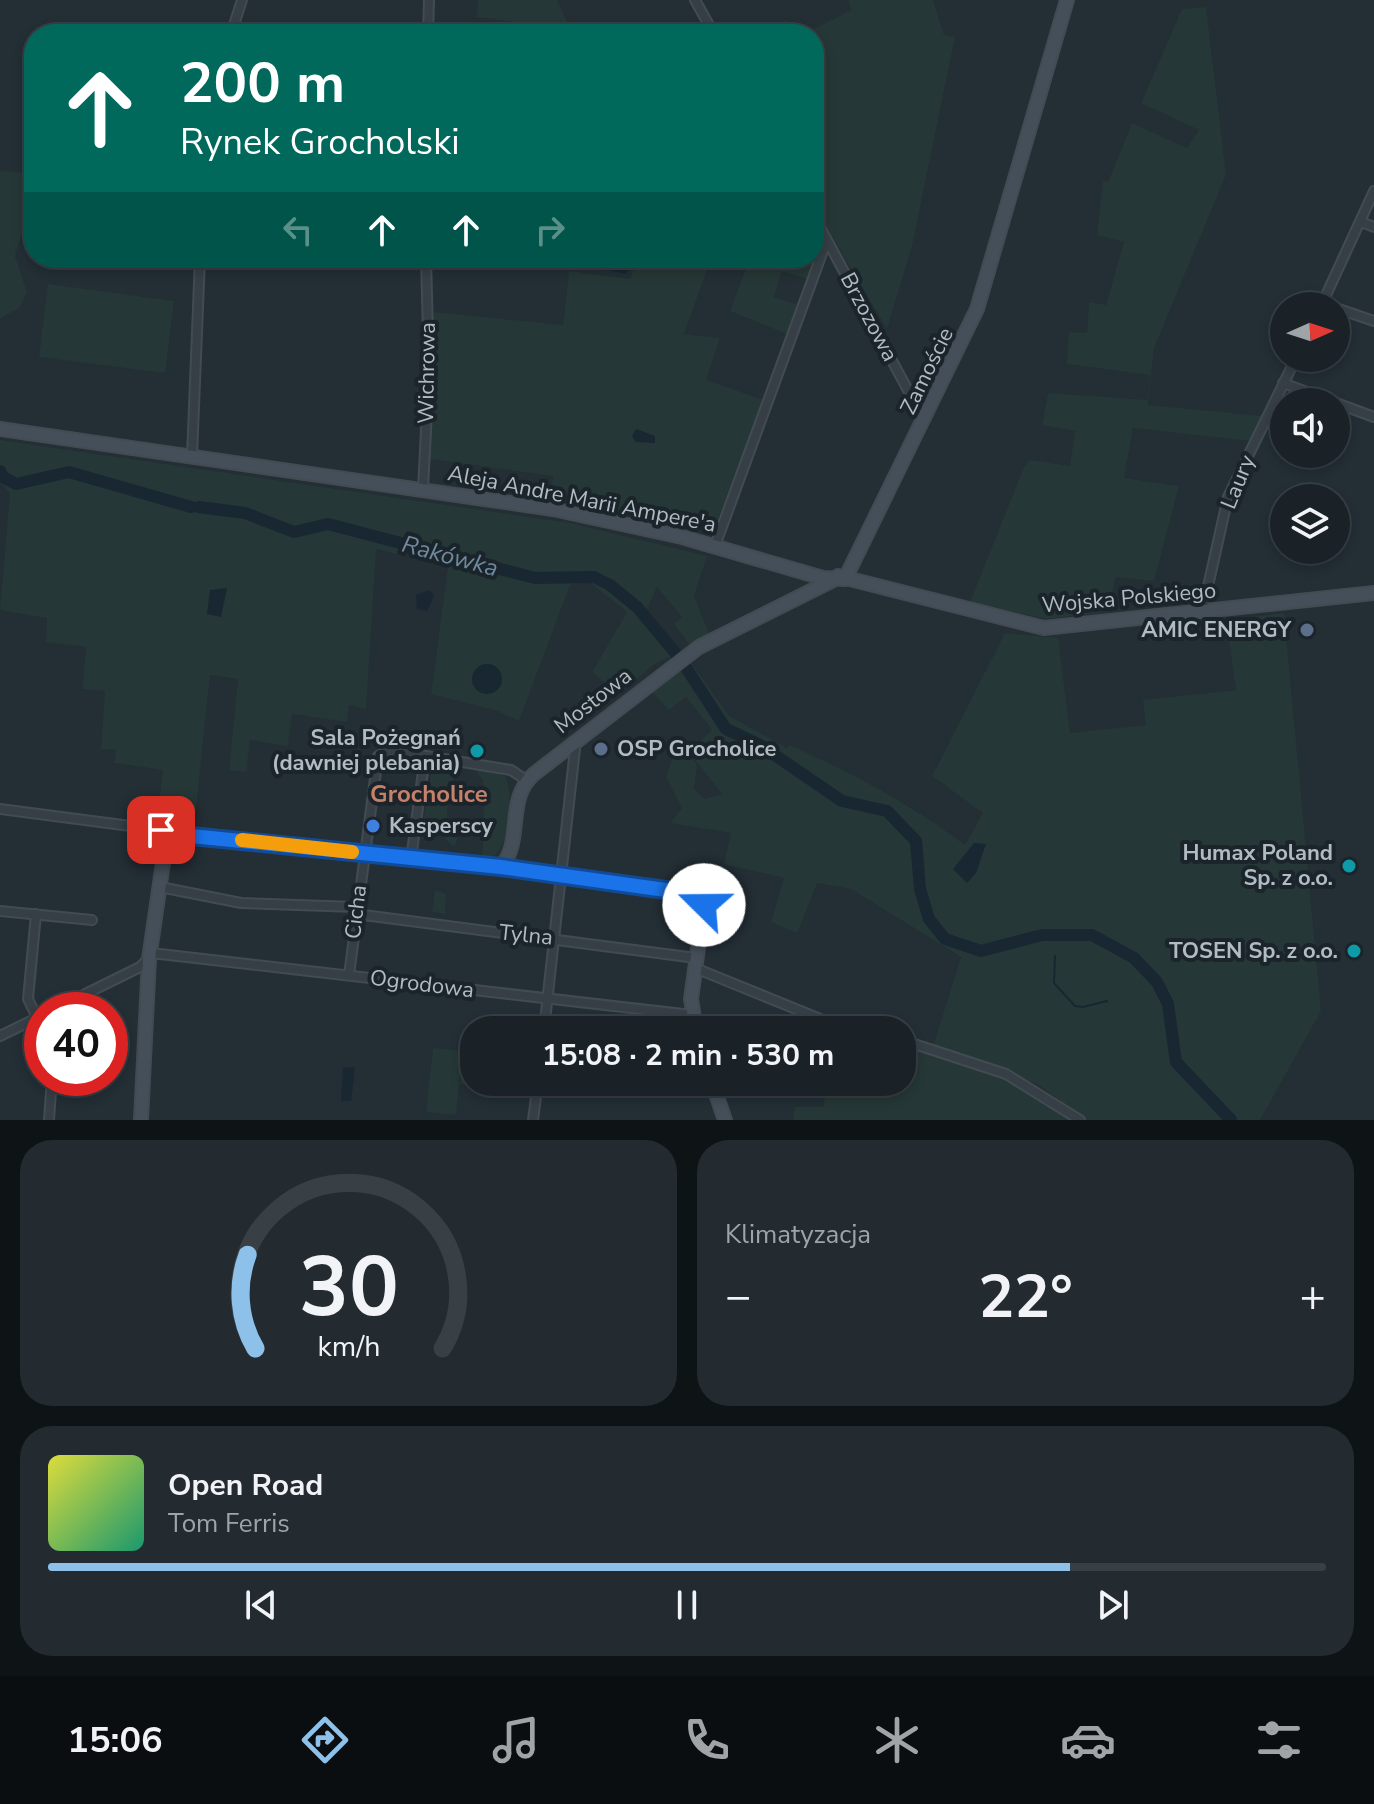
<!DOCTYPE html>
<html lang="pl">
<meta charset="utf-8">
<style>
:root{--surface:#1a2228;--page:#232a30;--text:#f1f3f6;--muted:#9fa4a8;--line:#383f45;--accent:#8ec1ea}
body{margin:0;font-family:"Nunito Sans",sans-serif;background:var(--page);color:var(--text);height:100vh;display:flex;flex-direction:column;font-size:30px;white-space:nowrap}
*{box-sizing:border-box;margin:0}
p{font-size:26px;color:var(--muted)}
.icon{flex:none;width:44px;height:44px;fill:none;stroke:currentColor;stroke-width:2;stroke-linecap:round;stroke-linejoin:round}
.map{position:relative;height:1120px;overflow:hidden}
.drawer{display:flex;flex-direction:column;gap:20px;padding:20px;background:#0e1316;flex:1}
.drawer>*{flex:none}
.banner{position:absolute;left:24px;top:24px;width:800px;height:244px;border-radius:32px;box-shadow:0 4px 12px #0003,0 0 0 2px var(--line);background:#00695c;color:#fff;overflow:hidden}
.needle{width:52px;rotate:87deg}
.tools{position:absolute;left:1270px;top:292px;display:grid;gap:16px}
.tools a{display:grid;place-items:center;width:80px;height:80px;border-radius:50%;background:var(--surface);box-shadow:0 4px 12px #0003,0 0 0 2px var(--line);font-size:40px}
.speed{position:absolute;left:24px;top:992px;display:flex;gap:16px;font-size:40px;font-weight:700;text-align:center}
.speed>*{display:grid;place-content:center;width:104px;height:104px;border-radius:50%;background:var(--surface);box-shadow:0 4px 12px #0003,0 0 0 2px var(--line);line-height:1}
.speed .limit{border:12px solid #d22;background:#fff;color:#111}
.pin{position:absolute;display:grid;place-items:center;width:68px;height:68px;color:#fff;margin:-34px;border-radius:16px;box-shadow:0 4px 12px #0006}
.me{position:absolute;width:88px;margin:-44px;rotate:292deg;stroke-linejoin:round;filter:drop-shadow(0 0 6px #0008)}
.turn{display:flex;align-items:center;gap:28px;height:168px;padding:0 24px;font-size:36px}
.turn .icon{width:104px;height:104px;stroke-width:2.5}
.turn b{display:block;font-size:56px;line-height:68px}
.lanes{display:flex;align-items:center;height:76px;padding:0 24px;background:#0003;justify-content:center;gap:40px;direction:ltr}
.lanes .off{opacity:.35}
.big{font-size:60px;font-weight:700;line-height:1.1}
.drawer .card{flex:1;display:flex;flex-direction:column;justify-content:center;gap:12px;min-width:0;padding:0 28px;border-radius:32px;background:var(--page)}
.drawer .dial{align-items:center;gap:0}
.dial svg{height:208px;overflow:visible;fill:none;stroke:var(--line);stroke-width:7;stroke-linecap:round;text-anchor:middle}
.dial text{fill:var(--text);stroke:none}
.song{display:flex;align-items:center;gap:24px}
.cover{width:96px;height:96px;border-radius:12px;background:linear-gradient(135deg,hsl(60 70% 55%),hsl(160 70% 35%))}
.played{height:8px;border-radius:4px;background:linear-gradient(90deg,var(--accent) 80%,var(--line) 80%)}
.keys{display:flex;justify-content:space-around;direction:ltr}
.heat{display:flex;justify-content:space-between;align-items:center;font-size:44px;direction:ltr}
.drawer .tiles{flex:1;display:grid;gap:20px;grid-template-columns:1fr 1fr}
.card:last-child{grid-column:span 2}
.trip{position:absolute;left:460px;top:1016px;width:456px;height:80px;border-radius:32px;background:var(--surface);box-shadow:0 4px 12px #0003,0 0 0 2px var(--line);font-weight:700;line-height:80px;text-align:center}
.tab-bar{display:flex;height:128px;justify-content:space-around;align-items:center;background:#0a0e10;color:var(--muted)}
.tab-bar .icon{width:56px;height:56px}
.tab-bar .on{color:var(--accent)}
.tab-bar b{font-size:36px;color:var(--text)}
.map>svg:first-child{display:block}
</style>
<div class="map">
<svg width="1374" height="1120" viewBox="0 0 1374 1120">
<rect width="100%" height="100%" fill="#232e35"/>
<g fill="#253736">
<path d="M478 0H557L573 34H520L521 23 477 17Z"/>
<path d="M848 0H933L944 35 955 37 912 246 887 329 814 206V34H804L852 10Z"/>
<path d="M1206 7 1226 175 1154 348 1148 405 1261 416 1250 441 1133 428 1124 478 1179 486 1154 581 1116 577 1107 612 1047 619 970 602 1024 467 1030 460 1070 466 1075 431 1042 425 1048 393 1148 400 1150 375 1067 364 1069 332 1087 333 1089 302 1106 305 1124 242 1097 235 1103 181 1108 182 1132 123 1187 148 1199 130 1141 103 1182 9Z"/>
<path d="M787 20 793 34H756Z"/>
<path d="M0 171 26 173V220L15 256 27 292 20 307 0 319Z"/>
<path d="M814 252H817L808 279 782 271 774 297 801 306 789 335 730 311 750 258H814Z"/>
<path d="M638 258H711L684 334 720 338 706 380 764 400 712 534 551 495 553 476 429 459 434 312 563 325 569 271 630 279Z"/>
<path d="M48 284 174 301 165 373 39 357Z"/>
<path d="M0 440 570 523 707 556 694 596 709 633 690 645 674 624 682 617 657 587 642 620 672 656 656 663 619 694 592 672 627 612 589 582 570 585 519 721 495 710 431 694 449 560 399 547 397 554 376 549 366 709 349 705 347 722 292 714 288 746 250 740 246 772 229 770 238 679 210 675 194 827 157 822 163 770 114 763 116 750 101 749 105 691 82 689 86 647 46 642 47 618 0 610 10 493 0 482Z"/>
<path d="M1284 613 1321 1011 1260 1120H1087L1037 1084 933 1046 961 957 851 889 817 883 797 933 771 922 784 878 724 864 731 833 670 823 682 808 666 777 678 742 697 764 694 789 704 799 722 794 689 752 712 730 686 697 669 710 650 690 689 660 729 716 787 748 789 745C851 772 911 804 965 845L983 813 932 776 1005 633 1058 638 1070 733 1146 725 1143 700 1236 690 1226 620Z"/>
<path d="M446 764 462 767 453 776C453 792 445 806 448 820 449 825 456 833 458 838L454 847 443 836 422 831 432 767Z"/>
<path d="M479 769 505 776C515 795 511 863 481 860L484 836 475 835 476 826 484 817 483 780 477 773Z"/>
<path d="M435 890 446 894 445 914 432 912Z"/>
<path d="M902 1042 1014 1082 1075 1120H793L795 1107H823L828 1082H902Z"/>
<path d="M433 1048 462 1051 456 1115 426 1112Z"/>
<path d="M464 1051 474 1052V1082H480V1086L460 1084Z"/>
</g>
<g fill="#182731">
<path d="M578 258H633L626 274 581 265Z"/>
<path d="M636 429 655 436V443L636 442 632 436Z"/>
<path d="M227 588 221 617 207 614 210 590Z"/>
<path d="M430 590 434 596 427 611 417 609 416 595Z"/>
<circle cx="487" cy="679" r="15"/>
<path d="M974 843 986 844 976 873 967 883 953 869Z"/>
<path d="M355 1067 351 1101H341L343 1068Z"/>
<path d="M768 1082H809L806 1091 775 1096Z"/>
</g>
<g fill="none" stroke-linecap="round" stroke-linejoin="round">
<path stroke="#182731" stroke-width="2" d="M1055 956 1054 983 1075 1006 1083 1007 1107 1001"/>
<g stroke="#182731" stroke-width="12">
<path d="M0 471 3 477 16 484 69 472 191 507"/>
<path d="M199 507 245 513 294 532 328 524 535 578 594 577 610 585 637 607 677 655"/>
<path d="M683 663 726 729 760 745 842 801 887 811 916 841 920 889 929 919 945 939 981 951 1042 935H1092L1134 958 1157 982 1168 1004 1176 1062 1231 1120"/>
</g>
<defs>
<g id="street">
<path d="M695 0 714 34"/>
<path d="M231 34 242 0"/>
<path d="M428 34 429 0"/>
<path d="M814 216 917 407 927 416"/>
<path d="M1361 222 1374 227"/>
<path d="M1321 306 1374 191"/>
<path d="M1336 308 1374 321"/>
<path d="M1283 383 1334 402"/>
<path d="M1336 403 1374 417"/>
<path d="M192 456 200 258"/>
<path d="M423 489 429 371 426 258"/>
<path d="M715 546 824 248"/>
<path d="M1202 613 1228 497 1296 358"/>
<path d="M0 809 161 830 171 834"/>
<path d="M411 859 425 757"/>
<path d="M160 887 241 903 356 907"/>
<path d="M0 911 92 920"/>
<path d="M36 914 28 999 42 1028"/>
<path d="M356 914 696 958"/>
<path d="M151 953 692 1015"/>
<path d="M695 968 840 1027 851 1024 871 1030"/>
<path d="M349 975 378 756 389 750 511 770 526 780"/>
<path d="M53 1010 140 967 148 959"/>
<path d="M544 1030 576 740"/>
<path d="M0 1036 41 1016"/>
<path d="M902 1040 1006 1074 1080 1120"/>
<path d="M49 1120 52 1078"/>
<path d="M533 1120 538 1082"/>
</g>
<g id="secondary">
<path d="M0 429 553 509 682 537 823 578 845 579"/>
<path d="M838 576 1044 628 1374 593"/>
<path d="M845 579 977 309 1067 0"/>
<path d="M501 867C524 841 505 799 534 774L699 647 833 580"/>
<path d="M712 1082 725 1120"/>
<path d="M141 1120 149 959 166 842 173 833 501 867 694 894 704 905 691 999 696 1030"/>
</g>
</defs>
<use href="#street" stroke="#434b52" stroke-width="12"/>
<use href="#secondary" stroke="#434b52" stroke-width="16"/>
<use href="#street" stroke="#363f46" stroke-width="8"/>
<use href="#secondary" stroke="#454f59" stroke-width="12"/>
</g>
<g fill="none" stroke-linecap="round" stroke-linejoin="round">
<defs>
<path id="route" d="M161 830 171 834 501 867 694 894 704 905"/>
</defs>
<use href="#route" stroke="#114b97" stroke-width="20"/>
<use href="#route" stroke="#1a73e8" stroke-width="14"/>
<path stroke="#f59e0b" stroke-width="14" d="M242 840 352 852"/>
</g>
<g fill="#5c6f8a" stroke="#1c242b" stroke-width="3">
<circle cx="1307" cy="630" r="8"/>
<circle cx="601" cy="749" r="8"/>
</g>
<g fill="#0f9aa8" stroke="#1c242b" stroke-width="3">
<circle cx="477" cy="751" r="8"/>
<circle cx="1349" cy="866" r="8"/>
<circle cx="1354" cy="951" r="8"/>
</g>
<circle fill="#3f7fe0" stroke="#1c242b" stroke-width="3" cx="373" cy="826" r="8"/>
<g text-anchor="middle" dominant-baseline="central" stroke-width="8" stroke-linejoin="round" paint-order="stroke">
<g font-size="22" fill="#b1bbc2" stroke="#1c242b">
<text transform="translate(869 317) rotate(62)">Brzozowa</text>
<text transform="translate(927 371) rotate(-64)">Zamoście</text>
<text transform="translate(427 373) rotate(-89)">Wichrowa</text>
<text transform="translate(1238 482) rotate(-68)">Laury</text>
<text transform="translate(582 499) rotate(11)">Aleja Andre Marii Ampere'a</text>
<text transform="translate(1129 598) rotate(-5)">Wojska Polskiego</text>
<text transform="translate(593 701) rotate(-38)">Mostowa</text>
<text transform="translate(356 912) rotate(-83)">Cicha</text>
<text transform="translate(526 935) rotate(6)">Tylna</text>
<text transform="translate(422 984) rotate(7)">Ogrodowa</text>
</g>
<g font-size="22" font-weight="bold" fill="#b1bbc2" stroke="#1c242b" text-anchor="end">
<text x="1291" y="630">AMIC ENERGY</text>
<text x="461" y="738">Sala Pożegnań<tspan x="461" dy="25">(dawniej plebania)</tspan></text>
<text x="617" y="749" text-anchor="start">OSP Grocholice</text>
<text x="389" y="826" text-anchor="start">Kasperscy</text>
<text x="1333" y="853">Humax Poland<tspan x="1333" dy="25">Sp. z o.o.</tspan></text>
<text x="1338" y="951">TOSEN Sp. z o.o.</text>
</g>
<g font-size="24" font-style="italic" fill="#6e8a9e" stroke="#1c242b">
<text transform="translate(450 556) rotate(15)">Rakówka</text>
</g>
<g font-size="24" font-weight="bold" fill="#c68269" stroke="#1c242b">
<text x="429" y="794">Grocholice</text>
</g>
</g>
</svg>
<div class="tools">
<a><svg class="needle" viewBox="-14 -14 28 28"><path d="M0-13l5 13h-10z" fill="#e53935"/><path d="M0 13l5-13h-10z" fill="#9fa4a8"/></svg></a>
<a><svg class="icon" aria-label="sound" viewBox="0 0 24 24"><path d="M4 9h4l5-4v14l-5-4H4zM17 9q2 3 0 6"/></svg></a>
<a><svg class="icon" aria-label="layers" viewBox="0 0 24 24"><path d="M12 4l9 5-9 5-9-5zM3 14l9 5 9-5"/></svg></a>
</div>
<div class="speed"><div class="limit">40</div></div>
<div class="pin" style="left:161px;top:830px;background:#d93025"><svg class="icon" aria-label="arrive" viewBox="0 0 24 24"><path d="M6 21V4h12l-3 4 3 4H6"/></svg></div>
<svg class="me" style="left:704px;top:905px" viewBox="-20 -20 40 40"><circle r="19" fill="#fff"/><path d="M0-13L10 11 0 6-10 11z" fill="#1a73e8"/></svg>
<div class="trip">15:08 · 2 min · 530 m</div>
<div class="banner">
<div class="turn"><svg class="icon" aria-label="ahead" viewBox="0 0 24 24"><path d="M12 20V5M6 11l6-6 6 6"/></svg><div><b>200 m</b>Rynek Grocholski</div></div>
<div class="lanes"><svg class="icon off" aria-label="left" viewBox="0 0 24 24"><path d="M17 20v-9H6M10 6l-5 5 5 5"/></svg><svg class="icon" aria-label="ahead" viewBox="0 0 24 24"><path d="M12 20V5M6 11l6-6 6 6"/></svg><svg class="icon" aria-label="ahead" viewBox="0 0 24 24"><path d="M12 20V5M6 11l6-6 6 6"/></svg><svg class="icon off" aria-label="right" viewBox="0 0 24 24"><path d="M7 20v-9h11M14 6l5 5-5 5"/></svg></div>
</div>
</div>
<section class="drawer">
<div class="tiles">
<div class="card dial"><svg viewBox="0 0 100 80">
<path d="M14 69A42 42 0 1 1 86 69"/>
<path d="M14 69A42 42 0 0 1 11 33" stroke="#8ec1ea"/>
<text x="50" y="56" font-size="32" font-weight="700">30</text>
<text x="50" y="72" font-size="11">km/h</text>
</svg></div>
<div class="card"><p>Klimatyzacja</p>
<div class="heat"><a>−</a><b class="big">22°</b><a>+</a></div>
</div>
<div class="card">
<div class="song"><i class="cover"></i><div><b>Open Road</b><p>Tom Ferris</p></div></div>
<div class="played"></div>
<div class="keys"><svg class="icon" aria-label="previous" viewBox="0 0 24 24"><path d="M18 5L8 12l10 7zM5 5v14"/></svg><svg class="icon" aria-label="pause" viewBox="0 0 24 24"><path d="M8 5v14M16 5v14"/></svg><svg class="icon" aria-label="next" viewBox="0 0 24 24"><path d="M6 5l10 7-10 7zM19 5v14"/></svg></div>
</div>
</div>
</section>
<nav class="tab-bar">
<b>15:06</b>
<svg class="icon on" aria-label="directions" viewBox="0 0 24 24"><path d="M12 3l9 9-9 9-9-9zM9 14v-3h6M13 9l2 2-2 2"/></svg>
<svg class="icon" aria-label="music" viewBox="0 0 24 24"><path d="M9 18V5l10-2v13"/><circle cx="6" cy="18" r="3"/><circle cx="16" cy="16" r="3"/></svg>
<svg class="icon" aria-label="phone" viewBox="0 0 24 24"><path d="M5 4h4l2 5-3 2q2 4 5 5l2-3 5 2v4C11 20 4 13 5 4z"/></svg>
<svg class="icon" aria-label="climate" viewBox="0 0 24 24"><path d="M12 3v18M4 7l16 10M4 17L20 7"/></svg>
<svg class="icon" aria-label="car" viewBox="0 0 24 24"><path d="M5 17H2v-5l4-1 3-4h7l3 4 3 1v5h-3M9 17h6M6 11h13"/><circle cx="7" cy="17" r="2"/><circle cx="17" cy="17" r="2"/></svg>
<svg class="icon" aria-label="filters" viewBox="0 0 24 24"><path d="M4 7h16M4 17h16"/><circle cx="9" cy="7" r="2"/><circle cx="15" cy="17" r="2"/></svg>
</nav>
